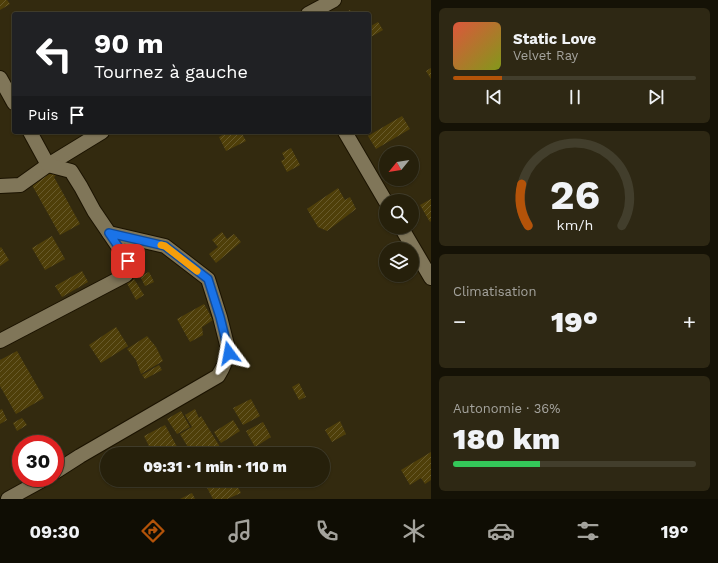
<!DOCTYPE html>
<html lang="fr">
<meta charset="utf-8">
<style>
:root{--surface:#26200b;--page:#2e2814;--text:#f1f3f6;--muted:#a4a39d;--line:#423e2c;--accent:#b45309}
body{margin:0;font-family:"Work Sans",sans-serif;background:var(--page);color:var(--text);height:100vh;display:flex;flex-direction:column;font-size:15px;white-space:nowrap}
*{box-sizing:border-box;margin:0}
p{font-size:13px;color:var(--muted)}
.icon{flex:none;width:22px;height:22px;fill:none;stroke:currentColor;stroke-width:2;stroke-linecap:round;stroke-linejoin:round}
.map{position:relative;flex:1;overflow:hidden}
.sheet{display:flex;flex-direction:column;gap:8px;padding:8px;background:#151206;width:287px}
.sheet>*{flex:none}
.hud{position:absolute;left:12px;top:12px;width:359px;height:122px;border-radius:4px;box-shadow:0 1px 3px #0004,0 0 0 1px var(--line);background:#202124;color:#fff;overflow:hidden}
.needle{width:26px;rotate:240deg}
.fabs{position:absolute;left:379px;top:146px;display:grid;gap:8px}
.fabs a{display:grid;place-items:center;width:40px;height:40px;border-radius:50%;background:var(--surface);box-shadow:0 1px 3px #0004,0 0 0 1px var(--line);font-size:20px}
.speed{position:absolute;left:12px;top:435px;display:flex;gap:8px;font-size:20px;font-weight:700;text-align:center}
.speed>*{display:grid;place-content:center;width:52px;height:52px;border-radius:50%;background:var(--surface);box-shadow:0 1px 3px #0004,0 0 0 1px var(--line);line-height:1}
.speed .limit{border:6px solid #d22;background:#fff;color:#111}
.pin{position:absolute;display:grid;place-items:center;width:34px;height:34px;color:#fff;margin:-17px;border-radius:8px;box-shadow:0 2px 6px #0006}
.me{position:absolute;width:44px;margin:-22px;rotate:347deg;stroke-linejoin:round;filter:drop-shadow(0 0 3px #0008)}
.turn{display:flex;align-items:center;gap:14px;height:84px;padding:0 16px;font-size:18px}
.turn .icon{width:52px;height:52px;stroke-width:2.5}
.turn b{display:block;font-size:28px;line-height:34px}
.then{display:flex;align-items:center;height:38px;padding:0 16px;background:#0003;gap:8px;font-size:15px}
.big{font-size:30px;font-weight:800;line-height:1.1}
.sheet .card{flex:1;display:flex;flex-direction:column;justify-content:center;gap:6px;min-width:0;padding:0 14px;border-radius:6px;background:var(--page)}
.sheet .dial{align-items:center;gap:0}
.dial svg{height:104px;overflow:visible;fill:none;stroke:var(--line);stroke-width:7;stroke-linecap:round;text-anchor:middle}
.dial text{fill:var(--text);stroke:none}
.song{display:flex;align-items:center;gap:12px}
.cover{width:48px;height:48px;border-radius:6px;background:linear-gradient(135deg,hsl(10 70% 55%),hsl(70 70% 35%))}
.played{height:4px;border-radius:2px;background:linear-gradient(90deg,var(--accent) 20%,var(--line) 20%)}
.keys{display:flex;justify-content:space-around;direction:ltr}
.heat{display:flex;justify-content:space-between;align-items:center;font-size:22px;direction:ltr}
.charge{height:6px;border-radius:3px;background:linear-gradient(90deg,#34c759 36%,var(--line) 0)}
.trip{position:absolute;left:100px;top:447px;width:230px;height:40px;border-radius:20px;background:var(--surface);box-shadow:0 1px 3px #0004,0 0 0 1px var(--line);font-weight:800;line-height:40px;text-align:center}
.dock{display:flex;height:64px;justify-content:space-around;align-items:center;background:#0f0d04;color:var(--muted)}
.dock .icon{width:28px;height:28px}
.dock .on{color:var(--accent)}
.dock b{font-size:18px;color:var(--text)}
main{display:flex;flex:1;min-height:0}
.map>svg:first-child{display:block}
</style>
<main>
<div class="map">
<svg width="431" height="499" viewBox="0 0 431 499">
<defs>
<pattern id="building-hatch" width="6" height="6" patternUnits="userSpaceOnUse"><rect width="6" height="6" fill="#4f3f09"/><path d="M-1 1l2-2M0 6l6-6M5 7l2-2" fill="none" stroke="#685a2c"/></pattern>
</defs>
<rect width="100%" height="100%" fill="#332a0f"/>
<g fill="url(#building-hatch)">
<path d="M0 0H7L10 4 0 10Z"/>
<path d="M350 10 353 14H343Z"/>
<path d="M378 22 383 30 369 38V27Z"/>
<path d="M431 68V79L426 71Z"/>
<path d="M402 116 410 129 376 149 368 136Z"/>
<path d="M228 132H241L246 141 226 151 219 137Z"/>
<path d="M291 148 300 165 287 172 281 161 285 159 282 153Z"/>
<path d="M54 169 57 174 54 177 80 224 60 235 32 185Z"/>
<path d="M338 188 345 200 350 197 356 209 327 231 318 227 307 209Z"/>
<path d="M431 199V221L430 222 420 205Z"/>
<path d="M222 232 227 239 234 234 241 242 216 263 209 254 218 247 212 240Z"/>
<path d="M52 236 65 259 45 270 32 248Z"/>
<path d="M1 247 9 260 0 266V248Z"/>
<path d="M82 271 88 282 62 297 55 286Z"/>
<path d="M149 272 154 282 145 286 140 276Z"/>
<path d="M134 279 144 295 136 300 127 283Z"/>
<path d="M204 304 213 320 202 327 203 335 190 342 177 319Z"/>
<path d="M116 327 128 346 101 363 89 345Z"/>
<path d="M147 336 156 347 163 361 141 374 136 360 127 349Z"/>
<path d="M17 351 44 398 16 414 0 386V360Z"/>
<path d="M159 365 162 370 145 379 142 375Z"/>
<path d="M299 383 306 397 299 400 292 387Z"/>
<path d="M251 399 260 416 243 425 233 408Z"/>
<path d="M2 409 7 420 0 424V410Z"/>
<path d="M195 409 199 418 201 416 220 447 209 454H192L180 434 192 427 185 415Z"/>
<path d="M181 411 190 427 177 434 167 419Z"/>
<path d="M22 418 27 425 17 431 13 423Z"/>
<path d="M233 420 240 431 221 443 214 432Z"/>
<path d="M340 421 346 434 332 442 325 430Z"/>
<path d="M263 422 271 437 255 447 246 431Z"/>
<path d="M165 425 181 454H160L156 447 151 450 144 436Z"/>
<path d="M431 452V480L425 484 421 478 410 485 401 470Z"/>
<path d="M203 480H234L241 493 227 499H213Z"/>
<path d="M192 493 195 499H180Z"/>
</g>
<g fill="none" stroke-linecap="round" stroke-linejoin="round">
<defs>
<g id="minor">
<path d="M308 14 334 0"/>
<path d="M0 78 14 103"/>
<path d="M345 132 386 202"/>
<path d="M0 186 20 185 48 165 102 132"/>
<path d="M401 227 431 278"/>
<path d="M0 341 126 275 128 261 94 211 81 187 71 171 48 165 30 132"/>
<path d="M55 472 80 456 218 376 222 369 229 353 220 317 208 279 165 246 109 233"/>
<path d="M8 499 46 478"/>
</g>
</defs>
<use href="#minor" stroke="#1b1300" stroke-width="16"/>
<use href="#minor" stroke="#807659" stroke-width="14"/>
</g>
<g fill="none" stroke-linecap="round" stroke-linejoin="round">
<defs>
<path id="route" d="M128 261 109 233 165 246 208 279 220 317 229 353"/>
</defs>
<use href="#route" stroke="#114b97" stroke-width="10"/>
<use href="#route" stroke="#1a73e8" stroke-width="7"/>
<path stroke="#f59e0b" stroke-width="7" d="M161 245 165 246 197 271"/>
</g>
</svg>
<div class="fabs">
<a><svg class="needle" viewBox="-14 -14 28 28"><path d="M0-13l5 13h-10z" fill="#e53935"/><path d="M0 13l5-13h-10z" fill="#a4a39d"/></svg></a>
<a><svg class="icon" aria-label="search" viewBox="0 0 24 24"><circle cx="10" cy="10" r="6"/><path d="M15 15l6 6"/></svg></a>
<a><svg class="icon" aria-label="layers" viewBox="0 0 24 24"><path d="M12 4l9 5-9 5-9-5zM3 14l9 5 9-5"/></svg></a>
</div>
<div class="speed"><div class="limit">30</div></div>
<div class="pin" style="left:128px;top:261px;background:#d93025"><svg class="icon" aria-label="arrive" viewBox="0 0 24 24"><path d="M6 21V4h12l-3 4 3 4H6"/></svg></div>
<svg class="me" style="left:229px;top:353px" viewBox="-20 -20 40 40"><path d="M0-17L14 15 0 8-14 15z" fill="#1a73e8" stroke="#fff" stroke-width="4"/></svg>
<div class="trip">09:31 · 1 min · 110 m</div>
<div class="hud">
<div class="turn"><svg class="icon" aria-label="left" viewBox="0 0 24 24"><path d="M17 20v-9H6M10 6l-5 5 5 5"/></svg><div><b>90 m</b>Tournez à gauche</div></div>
<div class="then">Puis<svg class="icon" aria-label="arrive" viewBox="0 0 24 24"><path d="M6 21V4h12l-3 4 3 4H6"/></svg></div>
</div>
</div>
<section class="sheet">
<div class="card">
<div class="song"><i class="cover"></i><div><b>Static Love</b><p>Velvet Ray</p></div></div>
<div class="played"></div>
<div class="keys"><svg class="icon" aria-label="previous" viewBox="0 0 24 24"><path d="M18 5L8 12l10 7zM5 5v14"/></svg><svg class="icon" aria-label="pause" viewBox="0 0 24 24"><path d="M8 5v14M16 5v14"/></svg><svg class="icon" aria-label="next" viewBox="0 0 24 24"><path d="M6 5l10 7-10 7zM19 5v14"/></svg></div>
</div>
<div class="card dial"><svg viewBox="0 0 100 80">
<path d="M14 69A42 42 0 1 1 86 69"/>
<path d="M14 69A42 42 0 0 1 9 37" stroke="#b45309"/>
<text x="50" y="56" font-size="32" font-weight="700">26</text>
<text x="50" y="72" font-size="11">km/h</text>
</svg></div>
<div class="card"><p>Climatisation</p>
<div class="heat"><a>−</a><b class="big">19°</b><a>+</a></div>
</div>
<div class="card"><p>Autonomie · 36%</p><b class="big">180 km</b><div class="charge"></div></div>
</section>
</main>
<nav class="dock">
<b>09:30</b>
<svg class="icon on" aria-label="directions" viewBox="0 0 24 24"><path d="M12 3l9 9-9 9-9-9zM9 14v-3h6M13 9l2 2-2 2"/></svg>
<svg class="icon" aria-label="music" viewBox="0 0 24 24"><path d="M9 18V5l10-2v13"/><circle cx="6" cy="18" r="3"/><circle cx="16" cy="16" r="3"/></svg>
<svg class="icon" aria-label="phone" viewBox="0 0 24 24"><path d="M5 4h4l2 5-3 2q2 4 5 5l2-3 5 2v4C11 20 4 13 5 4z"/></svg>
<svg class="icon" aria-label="climate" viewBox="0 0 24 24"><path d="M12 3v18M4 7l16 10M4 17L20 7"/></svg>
<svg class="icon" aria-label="car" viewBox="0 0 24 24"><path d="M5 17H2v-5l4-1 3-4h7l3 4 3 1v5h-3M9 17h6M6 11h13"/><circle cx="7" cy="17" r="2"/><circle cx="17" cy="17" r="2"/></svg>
<svg class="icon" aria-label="filters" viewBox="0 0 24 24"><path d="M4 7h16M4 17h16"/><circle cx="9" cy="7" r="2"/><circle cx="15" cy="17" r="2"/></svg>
<b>19°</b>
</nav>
